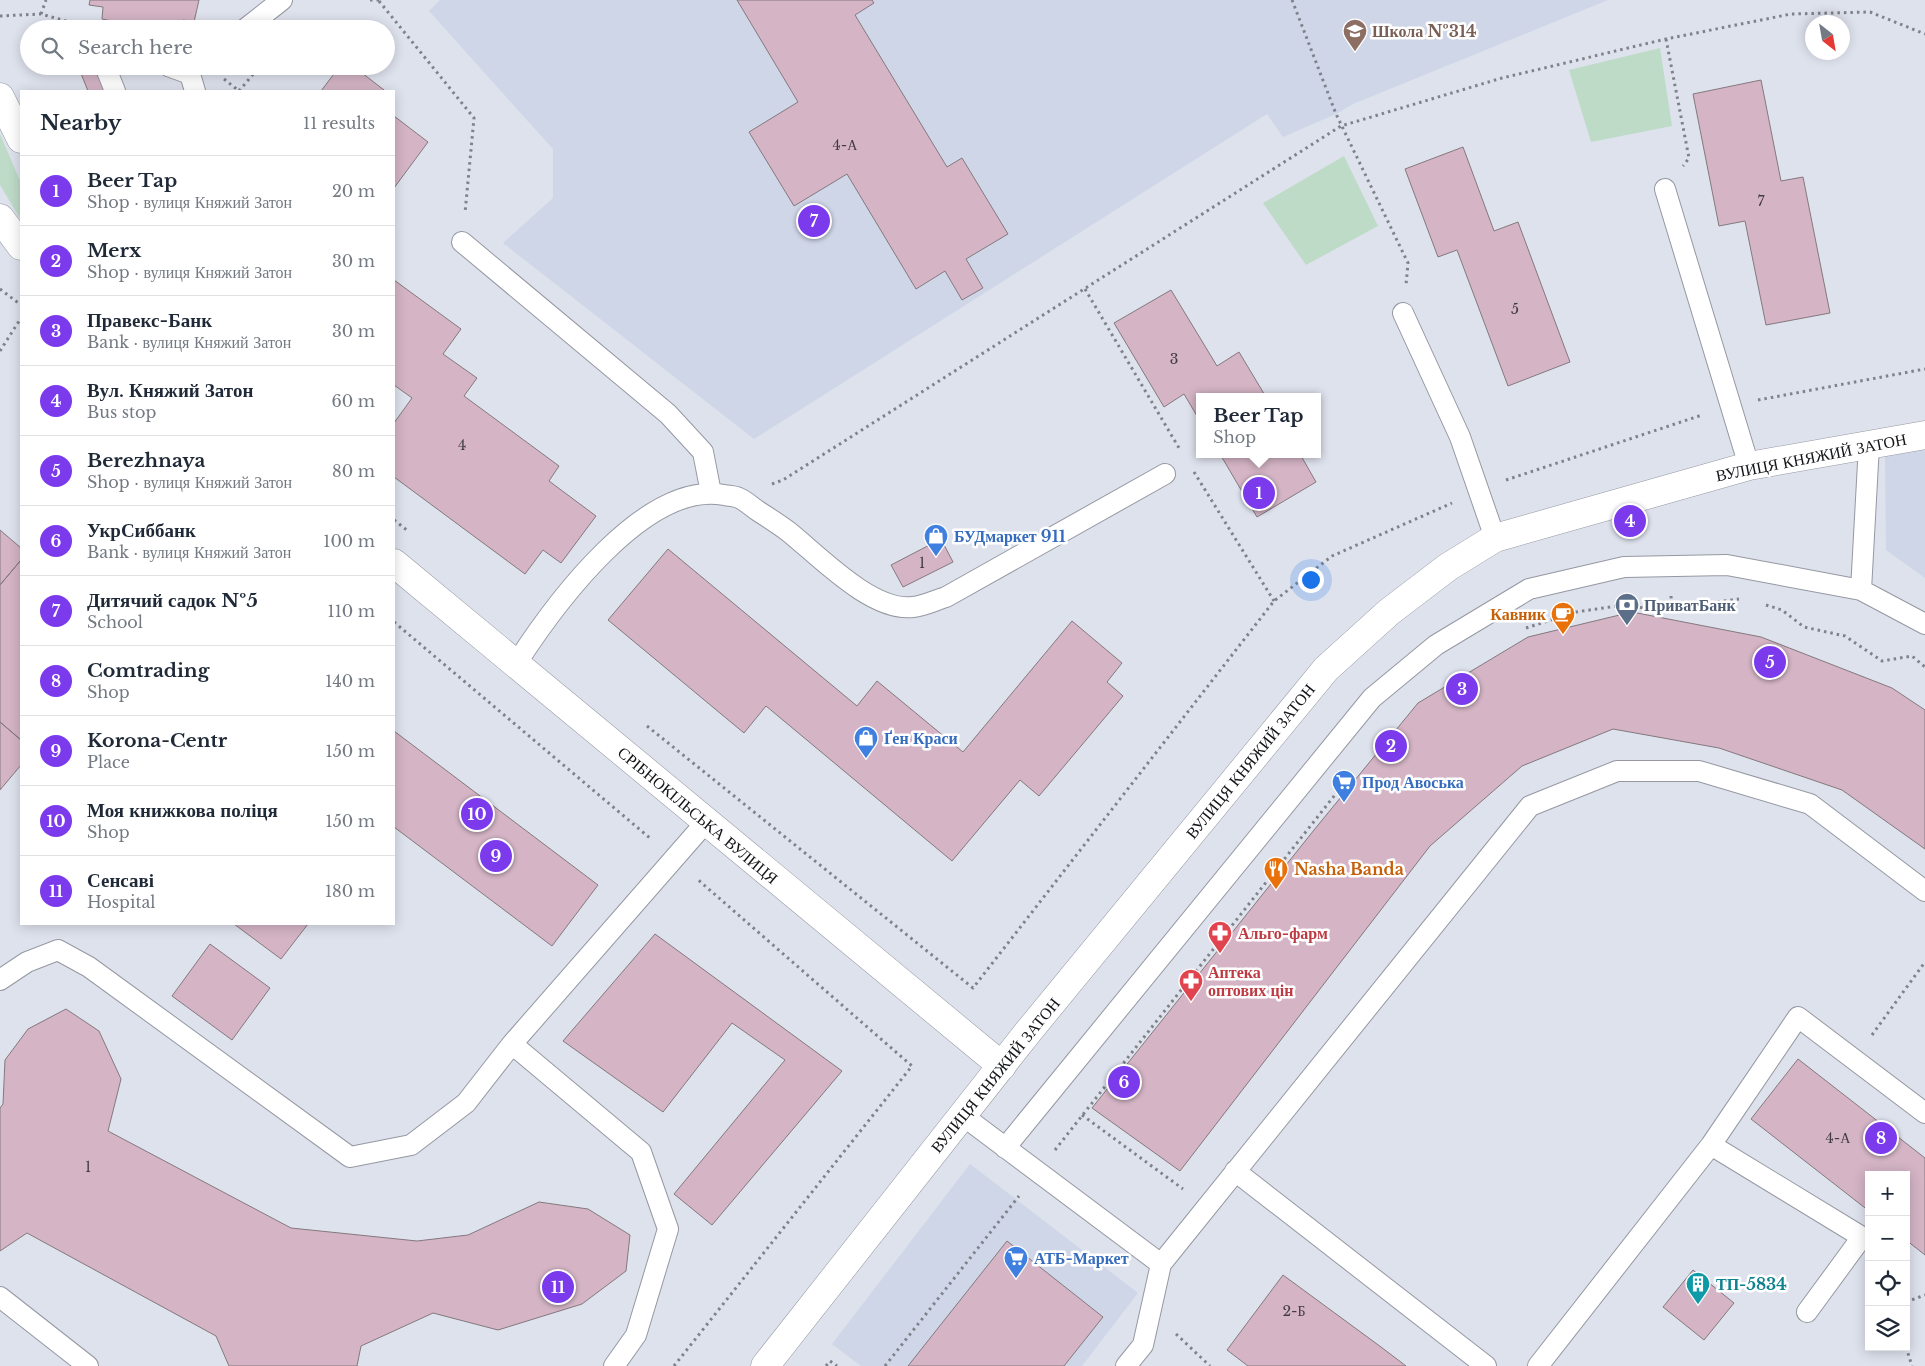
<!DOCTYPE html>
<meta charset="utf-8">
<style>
:root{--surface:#fff;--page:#f2f2f3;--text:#1f2937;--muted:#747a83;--line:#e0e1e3;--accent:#7c3aed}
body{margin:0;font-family:"Libre Baskerville",serif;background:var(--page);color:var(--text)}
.controls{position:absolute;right:15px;bottom:15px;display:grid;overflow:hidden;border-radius:0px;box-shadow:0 2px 12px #0003}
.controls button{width:45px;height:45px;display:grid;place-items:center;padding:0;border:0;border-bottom:1px solid var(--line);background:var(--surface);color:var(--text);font:25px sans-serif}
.compass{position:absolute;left:1805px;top:15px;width:45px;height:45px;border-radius:50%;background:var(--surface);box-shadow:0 2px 12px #0003;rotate:149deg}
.you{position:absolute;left:1310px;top:579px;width:18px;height:18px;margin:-12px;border:4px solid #fff;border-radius:50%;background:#1a73e8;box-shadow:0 0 0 8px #1a73e833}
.badge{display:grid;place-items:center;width:32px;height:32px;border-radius:50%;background:var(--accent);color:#fff;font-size:16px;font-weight:700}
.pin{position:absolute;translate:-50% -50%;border:2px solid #fff;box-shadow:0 1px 5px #0006}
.popup{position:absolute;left:1196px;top:393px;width:125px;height:65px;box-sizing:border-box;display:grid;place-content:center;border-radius:0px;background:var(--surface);filter:drop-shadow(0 1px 4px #0005);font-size:16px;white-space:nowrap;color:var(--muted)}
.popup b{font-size:19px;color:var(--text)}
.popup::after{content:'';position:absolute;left:50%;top:100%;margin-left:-10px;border:10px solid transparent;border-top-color:var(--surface)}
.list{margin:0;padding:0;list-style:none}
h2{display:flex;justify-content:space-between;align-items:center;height:65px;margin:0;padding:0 20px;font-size:21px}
h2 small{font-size:16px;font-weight:400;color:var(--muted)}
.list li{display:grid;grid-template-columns:32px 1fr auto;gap:15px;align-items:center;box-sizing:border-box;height:70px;padding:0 20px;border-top:1px solid var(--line)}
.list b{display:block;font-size:19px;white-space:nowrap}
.list p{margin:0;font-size:16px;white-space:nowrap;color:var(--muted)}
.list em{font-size:16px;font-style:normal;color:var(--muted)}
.icon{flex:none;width:28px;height:28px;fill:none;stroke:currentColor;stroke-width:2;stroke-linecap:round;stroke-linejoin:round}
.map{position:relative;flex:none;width:1925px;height:1366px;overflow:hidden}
.search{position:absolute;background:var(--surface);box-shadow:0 2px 12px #0003;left:20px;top:20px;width:375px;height:55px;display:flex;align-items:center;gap:12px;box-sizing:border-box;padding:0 18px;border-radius:28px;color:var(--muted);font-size:19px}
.panel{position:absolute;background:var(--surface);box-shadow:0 2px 12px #0003;left:20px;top:90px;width:375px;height:835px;border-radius:0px}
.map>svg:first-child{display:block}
.built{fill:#cfd6e7}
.green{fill:#bedbc8}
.building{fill:#d4b4c5;stroke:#83797e}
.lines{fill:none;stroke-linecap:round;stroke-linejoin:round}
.service-casing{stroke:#9598a2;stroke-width:22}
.minor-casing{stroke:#9598a2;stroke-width:29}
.path{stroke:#7f828a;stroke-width:3;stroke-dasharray:2.5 4;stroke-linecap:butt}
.service{stroke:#fff;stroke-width:20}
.minor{stroke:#fff;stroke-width:28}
.labels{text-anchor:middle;stroke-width:5;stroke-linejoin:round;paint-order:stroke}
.number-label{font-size:14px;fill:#423c42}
.education-label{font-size:16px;font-weight:bold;fill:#785e54;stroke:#fff;text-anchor:start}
.street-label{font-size:16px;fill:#121417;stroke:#fff}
.shop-label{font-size:16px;font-weight:bold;fill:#366cbe;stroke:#fff;text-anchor:start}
.service-label{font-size:16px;font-weight:bold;fill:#4e5e75;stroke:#fff;text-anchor:start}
.food-label{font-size:16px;font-weight:bold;fill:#c56008;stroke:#fff;text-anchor:end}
.health-label{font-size:16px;font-weight:bold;fill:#be3a42;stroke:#fff;text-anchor:start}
.culture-label{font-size:16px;font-weight:bold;fill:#0d838f;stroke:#fff;text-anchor:start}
</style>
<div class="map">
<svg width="1925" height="1366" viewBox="0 0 1925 1366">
<rect width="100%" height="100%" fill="#dee2ed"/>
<!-- built -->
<path class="built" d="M 440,0 L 1608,0 L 1353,104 L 1336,114 L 1283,137 L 1267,114 L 754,439 L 503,243 L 553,198 L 553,149 L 429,11 Z
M 1925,446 L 1925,578 L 1886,550 L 1885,454 Z
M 970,1164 L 1138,1293 L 1082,1366 L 861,1366 L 832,1344 Z"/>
<!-- green -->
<path class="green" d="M 1660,48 L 1672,126 L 1591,142 L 1569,70 Z
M 0,134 L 21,183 L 21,220 L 0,185 Z
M 1344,156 L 1378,226 L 1306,265 L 1263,203 Z"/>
<!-- building -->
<path class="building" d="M 90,0 L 199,0 L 194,22 L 183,20 L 181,29 L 125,29 L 126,24 L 102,19 L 103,7 L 89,5 Z
M 737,0 L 872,0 L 874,3 L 855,15 L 947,167 L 962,158 L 1008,234 L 966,259 L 983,288 L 962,300 L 945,271 L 916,289 L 847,174 L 794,206 L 749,132 L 798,102 Z
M 78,66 L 103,66 L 112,91 L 88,91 Z
M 340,66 L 353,66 L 384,90 L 383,91 L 321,91 Z
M 1761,80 L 1781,181 L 1803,177 L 1830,313 L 1766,325 L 1745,221 L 1719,226 L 1693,94 Z
M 394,116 L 428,142 L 394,188 Z
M 1463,147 L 1494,231 L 1518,222 L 1570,362 L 1508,386 L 1457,250 L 1438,257 L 1405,169 Z
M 394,280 L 461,329 L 443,354 L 477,378 L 464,396 L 559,466 L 549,481 L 596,516 L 561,563 L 543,550 L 525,574 L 394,477 L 394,423 L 412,398 L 394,385 Z
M 1171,290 L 1217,366 L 1239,352 L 1266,397 L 1200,397 L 1200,421 L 1184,394 L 1164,407 L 1114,323 Z
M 1220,454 L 1300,454 L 1316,482 L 1257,517 Z
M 0,530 L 21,548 L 21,560 L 0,585 Z
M 941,539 L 953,562 L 903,587 L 891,565 Z
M 668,549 L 857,706 L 877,681 L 963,752 L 1072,621 L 1122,663 L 1107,682 L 1123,696 L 1039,796 L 1020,780 L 952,861 L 766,706 L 744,733 L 608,620 Z
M 21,560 L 21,740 L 0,722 L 0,585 Z
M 1632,612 L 1761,637 L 1892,688 L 1925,710 L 1925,849 L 1842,790 L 1719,748 L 1613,729 L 1522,766 L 1430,846 L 1180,1171 L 1092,1108 L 1314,830 L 1418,703 L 1528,637 Z
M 0,722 L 21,740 L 21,765 L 0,790 Z
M 394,731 L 598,885 L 552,946 L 394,827 Z
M 234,924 L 308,924 L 281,959 Z
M 655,934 L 842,1071 L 712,1225 L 674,1194 L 785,1060 L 732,1023 L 663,1112 L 563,1041 Z
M 210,944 L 270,988 L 232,1040 L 172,996 Z
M 66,1009 L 99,1031 L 121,1079 L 108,1131 L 291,1228 L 417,1241 L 468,1235 L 539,1202 L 588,1209 L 630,1235 L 626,1271 L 582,1304 L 498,1330 L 433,1313 L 361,1346 L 357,1366 L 229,1366 L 216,1336 L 27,1233 L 0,1251 L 0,1108 L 3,1104 L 5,1060 L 28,1029 Z
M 1798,1059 L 1925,1158 L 1925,1255 L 1906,1240 L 1906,1175 L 1869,1175 L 1869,1211 L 1751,1119 Z
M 1007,1241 L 1103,1317 L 1064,1366 L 908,1366 Z
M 1693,1270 L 1734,1303 L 1704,1340 L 1663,1307 Z
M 1283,1275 L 1381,1347 L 1406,1366 L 1248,1366 L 1227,1350 Z"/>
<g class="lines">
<defs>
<path id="service" d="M 245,29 L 282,0
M 105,66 L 115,91
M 168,66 L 190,74
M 190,74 L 195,91
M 1665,189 L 1749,466
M 462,242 L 668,414 L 703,452 L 711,493
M 1403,313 L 1460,437 L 1495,538
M 1861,590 L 1869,445
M 516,664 C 554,605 645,480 724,495 C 729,496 735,496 739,498 C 746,501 752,507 758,511 C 769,518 780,525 789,532 C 820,557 872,612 913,607 C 924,606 936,600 946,597 L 1165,474
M 0,980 L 27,962 L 58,950 L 89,967 L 350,1157 L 411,1145 L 466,1103 L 512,1044 L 706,822
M 512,1044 L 641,1152 L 668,1229 L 636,1335 L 614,1366
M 962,1115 L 1161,1264
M 1711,1145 L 1862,1237 L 1807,1312
M 1005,1148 L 1372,698 L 1436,645 L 1529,589 L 1624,567 L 1727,565 L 1861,590 L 1925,624
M 1235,1171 L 1486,1366
M 0,1297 L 88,1366
M 1126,1366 L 1143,1345 L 1161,1264 L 1530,806 L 1617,771 L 1699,771 L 1810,804 L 1925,891
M 1538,1366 L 1711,1145 L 1798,1017 L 1925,1113"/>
<path id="minor" d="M 0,97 L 21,139
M 0,218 L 21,246
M 394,563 L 1002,1066
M 765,1366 L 1028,1032 L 1326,669 L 1389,612 L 1448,567 L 1495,538 L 1749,466 L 1925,435"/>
</defs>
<!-- service casing -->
<use href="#service" class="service-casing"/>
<!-- minor casing -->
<use href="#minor" class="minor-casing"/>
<!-- path -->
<path class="path" d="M 370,0 L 379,0
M 1292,0 L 1336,114 L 1408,263 L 1406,285
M 379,1 L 474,118 L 465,213
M 41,14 L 46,0
M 0,16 L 41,14 L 95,29
M 1666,39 L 1689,158 L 1683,166
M 224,79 L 239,91
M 239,91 L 260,66
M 0,289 L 21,305
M 1085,289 L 1179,448
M 0,351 L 21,318
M 1758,400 L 1925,369
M 1194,472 L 1274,601
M 1506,480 L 1702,415
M 772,484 L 783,480 L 1341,126 L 1502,78 L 1666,39 L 1791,14 L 1870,12 L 1925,34
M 394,520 L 408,531
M 1671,596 L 1672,608
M 1766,605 L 1782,610 L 1804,627 L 1845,636 L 1882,661 L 1912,656 L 1925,667
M 394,622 L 651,839
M 1526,628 L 1576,612 L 1617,606 L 1664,609 L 1739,599
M 647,726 L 973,988 L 1274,601 L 1332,556 L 1452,503
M 1872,1035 L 1925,962
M 1082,1115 L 1183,1189
M 1055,1150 L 1338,791
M 1906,1302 L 1925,1295
M 1176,1334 L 1210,1366
M 1906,1347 L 1912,1366
M 674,1366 L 912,1066 L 696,878
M 826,1366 L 830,1361 L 837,1366
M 885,1366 L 1019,1196"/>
<!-- service -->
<use href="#service" class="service"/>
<!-- minor -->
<use href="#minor" class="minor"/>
</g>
<!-- icons -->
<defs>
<symbol id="school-pin" viewBox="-11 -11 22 30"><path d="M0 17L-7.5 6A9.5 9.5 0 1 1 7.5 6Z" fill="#8d6e63" stroke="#fff"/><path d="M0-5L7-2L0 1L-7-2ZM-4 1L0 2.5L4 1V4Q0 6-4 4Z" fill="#fff"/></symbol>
<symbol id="shop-pin" viewBox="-11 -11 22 30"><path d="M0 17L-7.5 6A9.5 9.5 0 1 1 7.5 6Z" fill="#3f7fe0" stroke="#fff"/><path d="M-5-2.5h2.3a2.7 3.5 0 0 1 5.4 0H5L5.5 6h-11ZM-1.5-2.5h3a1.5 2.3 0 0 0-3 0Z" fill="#fff"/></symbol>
<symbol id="bank-pin" viewBox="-11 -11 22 30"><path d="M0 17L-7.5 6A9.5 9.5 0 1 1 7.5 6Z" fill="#5c6f8a" stroke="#fff"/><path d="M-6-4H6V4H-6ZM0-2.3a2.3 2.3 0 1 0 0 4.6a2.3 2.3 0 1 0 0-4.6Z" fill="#fff"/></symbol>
<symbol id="cafe-pin" viewBox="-11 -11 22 30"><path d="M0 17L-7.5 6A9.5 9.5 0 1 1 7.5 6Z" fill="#e8710a" stroke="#fff"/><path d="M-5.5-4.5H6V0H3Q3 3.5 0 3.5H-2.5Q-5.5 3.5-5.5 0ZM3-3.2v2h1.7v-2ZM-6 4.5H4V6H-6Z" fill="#fff"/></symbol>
<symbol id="supermarket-pin" viewBox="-11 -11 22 30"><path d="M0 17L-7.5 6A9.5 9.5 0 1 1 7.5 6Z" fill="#3f7fe0" stroke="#fff"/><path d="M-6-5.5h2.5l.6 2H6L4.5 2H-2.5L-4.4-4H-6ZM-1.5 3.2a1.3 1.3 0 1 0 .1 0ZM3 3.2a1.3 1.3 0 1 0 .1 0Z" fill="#fff"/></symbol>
<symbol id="restaurant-pin" viewBox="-11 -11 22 30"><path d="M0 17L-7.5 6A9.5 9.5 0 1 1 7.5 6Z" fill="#e8710a" stroke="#fff"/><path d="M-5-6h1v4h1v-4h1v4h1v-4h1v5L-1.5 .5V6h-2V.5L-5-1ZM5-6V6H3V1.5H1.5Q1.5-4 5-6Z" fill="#fff"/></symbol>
<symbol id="pharmacy-pin" viewBox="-11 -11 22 30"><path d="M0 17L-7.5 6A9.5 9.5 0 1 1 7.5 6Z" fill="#e0444e" stroke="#fff"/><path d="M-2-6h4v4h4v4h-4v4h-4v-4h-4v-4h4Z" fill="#fff"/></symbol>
<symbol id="building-pin" viewBox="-11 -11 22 30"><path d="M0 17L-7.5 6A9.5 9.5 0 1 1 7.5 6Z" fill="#0f9aa8" stroke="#fff"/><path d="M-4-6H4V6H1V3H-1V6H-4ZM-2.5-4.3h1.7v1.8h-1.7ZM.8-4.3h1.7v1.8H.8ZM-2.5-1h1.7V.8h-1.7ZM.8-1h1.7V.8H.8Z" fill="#fff"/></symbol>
</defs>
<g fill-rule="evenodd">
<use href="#school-pin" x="1341" y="17" width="28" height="38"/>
<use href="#shop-pin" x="922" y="522" width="28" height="38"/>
<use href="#bank-pin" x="1613" y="591" width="28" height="38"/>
<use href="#cafe-pin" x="1549" y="600" width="28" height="38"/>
<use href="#shop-pin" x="852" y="724" width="28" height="38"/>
<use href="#supermarket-pin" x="1330" y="768" width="28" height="38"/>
<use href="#restaurant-pin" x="1262" y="855" width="28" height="38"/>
<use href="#pharmacy-pin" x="1206" y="919" width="28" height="38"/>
<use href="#pharmacy-pin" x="1177" y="967" width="28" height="38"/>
<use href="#supermarket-pin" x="1002" y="1244" width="28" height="38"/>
<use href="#building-pin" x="1684" y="1270" width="28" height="38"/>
</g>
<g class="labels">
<!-- number labels -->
<g class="number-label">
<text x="845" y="150">4-А</text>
<text x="1761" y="206">7</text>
<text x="1515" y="314">5</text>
<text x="1174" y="364">3</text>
<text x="462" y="450">4</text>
<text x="922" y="568">1</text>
<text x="1838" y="1143">4-А</text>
<text x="88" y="1172">1</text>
<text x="1294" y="1316">2-Б</text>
</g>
<!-- education labels -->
<g class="education-label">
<text x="1372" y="37">Школа №314</text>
</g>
<!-- street labels -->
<g class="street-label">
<text transform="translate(1811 457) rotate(-11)" y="6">ВУЛИЦЯ КНЯЖИЙ ЗАТОН</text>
<text transform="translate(1250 761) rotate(-51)" y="6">ВУЛИЦЯ КНЯЖИЙ ЗАТОН</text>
<text transform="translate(698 815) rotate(40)" y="6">СРІБНОКІЛЬСЬКА ВУЛИЦЯ</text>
<text transform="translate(995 1075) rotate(-51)" y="6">ВУЛИЦЯ КНЯЖИЙ ЗАТОН</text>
</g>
<!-- shop labels -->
<g class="shop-label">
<text x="954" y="542">БУДмаркет 911</text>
<text x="884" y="744">Ґен Краси</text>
<text x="1362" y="788">Прод Авоська</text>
<text x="1034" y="1264">АТБ-Маркет</text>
</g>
<!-- service labels -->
<g class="service-label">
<text x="1644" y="611">ПриватБанк</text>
</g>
<!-- food labels -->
<g class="food-label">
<text x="1546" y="620">Кавник</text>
<text x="1294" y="875" text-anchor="start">Nasha Banda</text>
</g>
<!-- health labels -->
<g class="health-label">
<text x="1238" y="939">Альго-фарм</text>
<text x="1208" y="978">Аптека<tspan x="1208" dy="18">оптових цін</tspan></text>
</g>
<!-- culture labels -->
<g class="culture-label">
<text x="1716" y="1290">ТП-5834</text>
</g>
</g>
</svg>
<div class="controls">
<button>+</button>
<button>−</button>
<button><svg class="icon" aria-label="locate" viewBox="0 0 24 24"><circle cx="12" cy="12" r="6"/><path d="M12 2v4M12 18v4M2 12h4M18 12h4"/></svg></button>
<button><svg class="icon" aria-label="layers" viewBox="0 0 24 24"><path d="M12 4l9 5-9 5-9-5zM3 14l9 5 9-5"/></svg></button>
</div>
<svg class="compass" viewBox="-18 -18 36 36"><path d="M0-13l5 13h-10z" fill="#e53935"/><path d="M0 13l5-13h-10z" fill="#747a83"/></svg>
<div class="you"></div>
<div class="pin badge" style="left:1259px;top:493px">1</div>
<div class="popup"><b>Beer Tap</b>Shop</div>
<div class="pin badge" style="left:1391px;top:746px">2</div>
<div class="pin badge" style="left:1462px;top:689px">3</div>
<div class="pin badge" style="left:1630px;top:521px">4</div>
<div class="pin badge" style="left:1770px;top:662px">5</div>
<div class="pin badge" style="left:1124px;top:1082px">6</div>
<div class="pin badge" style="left:814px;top:221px">7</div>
<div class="pin badge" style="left:1881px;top:1138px">8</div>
<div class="pin badge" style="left:496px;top:856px">9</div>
<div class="pin badge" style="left:477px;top:814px">10</div>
<div class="pin badge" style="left:558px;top:1287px">11</div>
<div class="search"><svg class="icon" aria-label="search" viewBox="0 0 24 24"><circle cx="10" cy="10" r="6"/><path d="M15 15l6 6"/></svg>Search here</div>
<section class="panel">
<h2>Nearby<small>11 results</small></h2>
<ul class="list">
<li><span class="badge">1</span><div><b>Beer Tap</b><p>Shop · вулиця Княжий Затон</p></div><em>20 m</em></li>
<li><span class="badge">2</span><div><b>Merx</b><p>Shop · вулиця Княжий Затон</p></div><em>30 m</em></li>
<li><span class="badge">3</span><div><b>Правекс-Банк</b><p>Bank · вулиця Княжий Затон</p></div><em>30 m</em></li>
<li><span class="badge">4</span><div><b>Вул. Княжий Затон</b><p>Bus stop</p></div><em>60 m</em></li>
<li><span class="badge">5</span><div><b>Berezhnaya</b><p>Shop · вулиця Княжий Затон</p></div><em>80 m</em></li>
<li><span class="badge">6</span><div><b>УкрСиббанк</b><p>Bank · вулиця Княжий Затон</p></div><em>100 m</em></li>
<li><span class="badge">7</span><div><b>Дитячий садок №5</b><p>School</p></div><em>110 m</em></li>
<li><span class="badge">8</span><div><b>Comtrading</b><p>Shop</p></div><em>140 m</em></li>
<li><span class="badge">9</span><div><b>Korona-Centr</b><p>Place</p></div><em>150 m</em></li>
<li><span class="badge">10</span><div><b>Моя книжкова поліця</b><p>Shop</p></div><em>150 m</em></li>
<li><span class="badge">11</span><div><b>Сенсаві</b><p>Hospital</p></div><em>180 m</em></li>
</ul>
</section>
</div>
